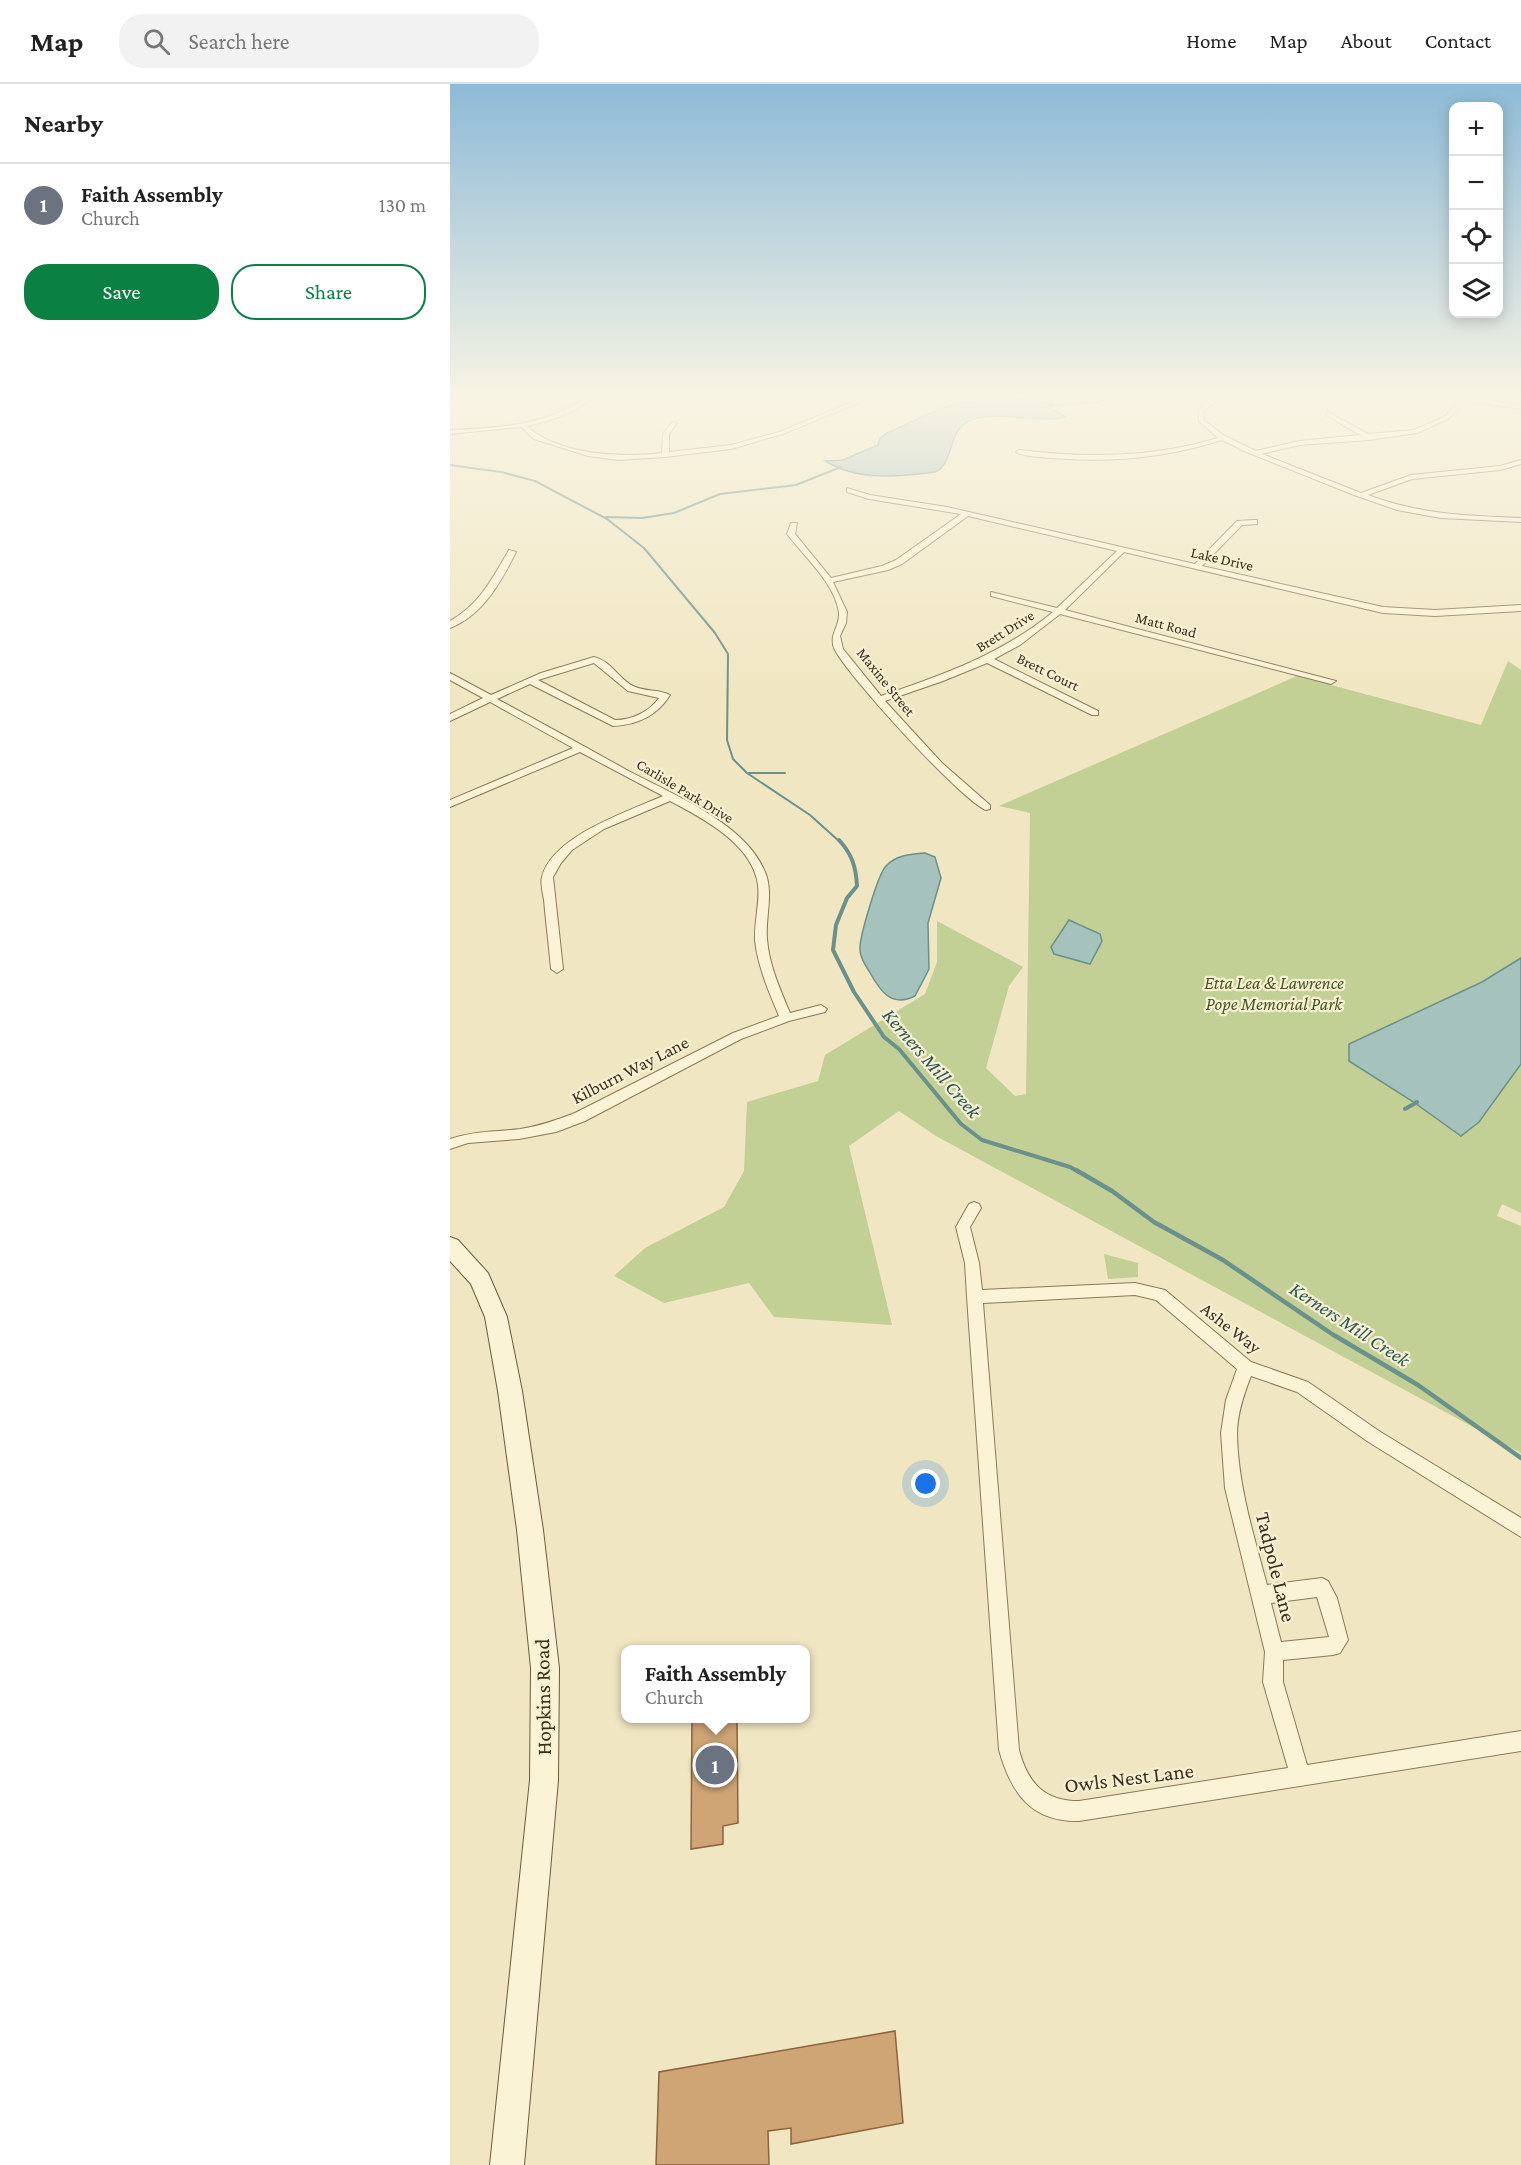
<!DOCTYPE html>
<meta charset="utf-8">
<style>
:root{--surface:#fff;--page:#f2f2f2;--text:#222;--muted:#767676;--line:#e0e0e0;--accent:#0b8043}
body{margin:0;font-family:"Crimson Pro",serif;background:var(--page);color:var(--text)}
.controls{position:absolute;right:18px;top:18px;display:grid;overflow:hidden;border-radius:12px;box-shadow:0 3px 15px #0003}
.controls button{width:54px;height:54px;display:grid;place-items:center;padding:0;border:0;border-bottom:2px solid var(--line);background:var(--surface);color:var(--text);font:30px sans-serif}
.you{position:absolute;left:476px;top:1400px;width:21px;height:21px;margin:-15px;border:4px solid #fff;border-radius:50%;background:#1a73e8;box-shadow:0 0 0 9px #1a73e833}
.badge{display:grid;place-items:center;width:39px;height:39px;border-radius:50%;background:var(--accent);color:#fff;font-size:20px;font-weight:700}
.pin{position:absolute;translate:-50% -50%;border:3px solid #fff;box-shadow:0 2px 6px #0006}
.popup{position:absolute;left:171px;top:1561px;width:189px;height:78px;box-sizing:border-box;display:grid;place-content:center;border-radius:12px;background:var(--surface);filter:drop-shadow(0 2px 4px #0005);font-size:20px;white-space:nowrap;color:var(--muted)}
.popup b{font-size:22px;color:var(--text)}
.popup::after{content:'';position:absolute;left:50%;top:100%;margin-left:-12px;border:12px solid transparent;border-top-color:var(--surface)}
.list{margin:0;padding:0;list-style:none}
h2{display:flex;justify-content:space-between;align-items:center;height:78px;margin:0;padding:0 24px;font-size:26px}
h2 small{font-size:20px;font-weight:400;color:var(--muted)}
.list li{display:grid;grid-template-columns:39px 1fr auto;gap:18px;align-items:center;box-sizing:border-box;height:84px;padding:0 24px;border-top:2px solid var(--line)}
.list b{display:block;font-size:22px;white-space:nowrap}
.list p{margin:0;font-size:20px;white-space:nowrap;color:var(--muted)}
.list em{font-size:20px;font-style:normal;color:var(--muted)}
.actions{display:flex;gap:12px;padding:18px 24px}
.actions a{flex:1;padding:14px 0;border:2px solid var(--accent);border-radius:24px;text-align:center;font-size:21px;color:var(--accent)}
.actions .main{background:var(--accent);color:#fff}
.icon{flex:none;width:33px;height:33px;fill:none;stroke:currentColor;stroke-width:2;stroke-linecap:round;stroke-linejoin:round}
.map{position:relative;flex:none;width:1071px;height:2081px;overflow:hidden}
header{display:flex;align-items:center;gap:36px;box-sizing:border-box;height:84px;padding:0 30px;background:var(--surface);border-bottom:2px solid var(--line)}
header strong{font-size:28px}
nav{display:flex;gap:33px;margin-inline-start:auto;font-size:21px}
.search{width:420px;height:54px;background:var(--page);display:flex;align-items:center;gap:15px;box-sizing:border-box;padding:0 21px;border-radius:24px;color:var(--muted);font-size:22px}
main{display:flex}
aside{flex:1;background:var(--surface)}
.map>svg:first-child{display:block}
.green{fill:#c2cf95}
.water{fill:#a5c2bd;stroke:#6b918c;stroke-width:1.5}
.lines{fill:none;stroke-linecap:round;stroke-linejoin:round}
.stream-far2{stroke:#6b918c;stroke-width:2}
.stream-far1{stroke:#6b918c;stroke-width:4}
.stream{stroke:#6b918c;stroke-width:4.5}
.building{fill:#d0a576;stroke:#8b643d;stroke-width:1.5}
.minor-casing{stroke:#8b7958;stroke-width:2}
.secondary-casing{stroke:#6d593b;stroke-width:2}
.minor{fill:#faf3d6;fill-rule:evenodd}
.secondary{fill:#faf3d6;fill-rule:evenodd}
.labels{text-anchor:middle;stroke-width:4.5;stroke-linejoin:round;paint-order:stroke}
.far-street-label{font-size:15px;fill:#3a2e1d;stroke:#f7f0d2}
.park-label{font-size:18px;font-style:italic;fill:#445723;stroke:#f7f0d2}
.street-label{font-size:18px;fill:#3a2e1d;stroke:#f7f0d2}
.water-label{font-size:20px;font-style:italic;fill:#2c585a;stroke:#f7f0d2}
.near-street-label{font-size:21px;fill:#3a2e1d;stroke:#f7f0d2}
</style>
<header>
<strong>Map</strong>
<div class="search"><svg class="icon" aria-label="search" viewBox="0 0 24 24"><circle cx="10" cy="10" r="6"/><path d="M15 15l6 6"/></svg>Search here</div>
<nav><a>Home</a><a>Map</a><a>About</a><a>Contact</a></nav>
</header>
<main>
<aside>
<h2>Nearby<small></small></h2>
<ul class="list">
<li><span class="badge" style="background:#6b7280">1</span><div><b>Faith Assembly</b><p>Church</p></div><em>130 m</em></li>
</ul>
<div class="actions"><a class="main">Save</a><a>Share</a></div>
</aside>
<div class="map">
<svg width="1071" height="2081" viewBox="0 0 1071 2081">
<rect width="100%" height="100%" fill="#f0e7c2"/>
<!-- green -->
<path class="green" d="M 1058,577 L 1071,586 L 1071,1129 L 1052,1120 L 1047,1132 L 1071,1142 L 1071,1369 L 486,1052 L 449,1027 L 399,1062 L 442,1241 L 324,1233 L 299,1199 L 214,1219 L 164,1192 L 195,1164 L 274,1123 L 294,1087 L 297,1018 L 368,997 L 375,971 L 475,910 L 487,878 L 487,837 L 573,883 L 559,902 L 536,984 L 565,1012 L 576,1010 L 580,729 L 549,722 L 847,592 L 1031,641 Z
M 654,1170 L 688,1179 L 688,1193 L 658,1195 Z"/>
<!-- water -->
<path class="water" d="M 572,315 L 602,320 L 602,325 L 616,333 C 587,340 543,325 519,337 C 497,348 504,380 485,388 C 449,393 407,397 375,377 L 393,376 L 428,361 L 430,354 L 437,349 C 461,339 486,324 511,319 C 531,316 551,319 572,315 Z
M 475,769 L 485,773 L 491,794 L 478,839 L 479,885 L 465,912 C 441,924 430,907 419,887 C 415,881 410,873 410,866 C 409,854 428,790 436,782 C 446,771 461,770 475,769 Z
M 619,836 L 650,850 L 652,857 L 640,880 L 604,870 L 601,863 Z
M 1071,874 L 1071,980 L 1029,1038 L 1011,1052 L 962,1017 L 899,977 L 899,960 L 1032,898 Z"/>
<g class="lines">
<!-- stream-far2 -->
<path class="stream-far2" d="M 598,321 L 647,318 L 676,310
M 0,381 L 51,388 L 85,397 L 157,435 L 194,464 L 265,549 L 278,570 L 277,656 L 283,675 L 297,689 L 360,731 L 390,758
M 156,433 L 192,434 L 224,429 L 270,410 L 346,401 L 391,383
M 299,689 L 335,689"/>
<!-- stream-far1 -->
<path class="stream-far1" d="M 389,756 C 402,770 406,783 407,802 L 397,814 L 386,841 L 383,866 L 404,908 L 434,953 L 449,965 L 511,1040 L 532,1056 L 620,1083 L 629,1088
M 955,1025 L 967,1018"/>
<!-- stream -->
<path class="stream" d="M 626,1086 L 662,1107 L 704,1138 L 773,1176 L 882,1250 L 968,1301 L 1071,1374"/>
</g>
<!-- building -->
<path class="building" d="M 242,1635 L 287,1635 L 288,1739 L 273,1742 L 273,1760 L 241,1765 Z
M 445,1947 L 453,2039 L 341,2060 L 341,2044 L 318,2047 L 319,2081 L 206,2081 L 209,1988 Z"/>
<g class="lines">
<defs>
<path id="minor" d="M 139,310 L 146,310 C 127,329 103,336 77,342 C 108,371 171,374 212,369 L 213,350 L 222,338 L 227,339 L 219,350 L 219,368 L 281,361 L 329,348 L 421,310 L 430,310 L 333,350 L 281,365 L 215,373 L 168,376 L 138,372 L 84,355 L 71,343 L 0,350 L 0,346 C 48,344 100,342 139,310 Z
M 768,310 L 775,310 L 754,327 L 754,336 L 773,351 L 806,367 L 849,357 L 910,351 L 876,331 L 878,328 L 918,350 L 964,346 L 994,333 L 1011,316 L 982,310 L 998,310 L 1071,321 L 1071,325 L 1017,317 L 998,335 L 967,349 L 919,356 L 849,361 L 812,370 L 911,409 L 961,391 L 1050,382 L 1071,376 L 1071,380 L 1050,386 L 962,395 L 918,411 C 967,430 1018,432 1071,434 L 1071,438 L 991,434 L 947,426 L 904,411 L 794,367 L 772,356 C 716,374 660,379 602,374 C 591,373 575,373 566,368 L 569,366 C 637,374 702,374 768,354 L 749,337 L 748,326 Z
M 397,404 L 420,411 L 497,423 L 745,480 L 787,437 L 804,436 L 807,436 L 807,440 L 792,441 L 752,482 L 933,523 L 985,526 L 1071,521 L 1071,527 L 985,532 L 933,529 L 674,468 L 615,526 L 886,597 L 881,600 L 610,530 L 570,561 L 544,575 L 648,627 L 648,631 L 642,631 L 537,579 L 493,597 L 435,617 L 492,679 L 540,721 L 540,725 L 536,726 C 513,718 394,588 384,564 C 379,550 390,542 389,529 C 386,501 354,472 337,450 L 341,439 L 347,439 L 345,450 L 381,494 L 432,482 L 446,476 L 511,430 L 419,415 L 397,408 ZM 518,432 L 667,467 L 607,524 L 541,508 L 541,512 L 603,528 C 552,570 493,591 431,612 L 393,565 L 390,552 L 396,539 L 397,528 L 383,498 L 438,486 L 452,480 Z
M 59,466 L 66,468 C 51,498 33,531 0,544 L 0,537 C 30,520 42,495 59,466 Z
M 144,573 C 161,577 168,594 183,602 C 194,608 210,605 220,611 C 207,632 187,641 163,642 L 80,600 L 47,615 C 90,638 132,661 175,685 C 219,709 295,738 315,788 C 324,809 315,833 317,855 C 319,881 330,905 340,929 L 371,921 L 377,925 L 375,928 L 339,937 L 291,955 L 135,1037 L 106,1048 L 69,1055 L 18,1059 L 0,1065 L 0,1055 C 23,1047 46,1048 70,1045 C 90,1042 107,1036 125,1029 L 283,949 L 329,932 C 319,908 308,883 305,857 C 304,838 310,820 308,801 C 303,760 252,734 220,717 L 154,745 L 122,766 L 111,779 L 103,793 L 113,885 L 107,889 L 101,885 C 99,862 96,839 94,816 C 93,809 90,799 92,793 C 102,752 179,727 213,712 L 130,668 L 0,723 L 0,716 L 123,664 L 40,618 L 0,637 L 0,630 L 33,614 L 0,596 L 0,589 L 41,611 L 91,589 ZM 144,579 L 178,607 L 209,614 C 199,628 182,636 165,636 L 88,596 Z
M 524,1118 L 529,1120 L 531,1124 L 520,1143 L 529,1179 L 532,1206 L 685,1199 L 715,1206 L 801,1278 L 858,1298 L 929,1347 L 1071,1434 L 1071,1453 L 917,1357 L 847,1308 L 801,1292 C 794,1310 787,1330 787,1350 C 788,1402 804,1452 817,1501 L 872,1494 L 878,1497 L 887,1514 L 898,1556 L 890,1569 L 883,1571 L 833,1576 L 833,1598 L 857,1681 L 1071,1647 L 1071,1667 L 629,1737 C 581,1738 561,1709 549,1666 L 517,1213 L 515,1179 L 506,1143 L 519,1120 ZM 685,1211 L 706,1216 L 787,1285 L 776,1316 L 771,1349 L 775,1404 L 815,1568 L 813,1598 L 838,1684 L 629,1717 C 594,1717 578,1699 569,1666 L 533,1219 ZM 867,1513 L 879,1553 L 831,1558 L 821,1519 Z"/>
<path id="secondary" d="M 0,1153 L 8,1156 L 38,1189 L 57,1233 L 72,1307 L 93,1446 L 109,1584 L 108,1696 L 74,2081 L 40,2081 L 80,1696 L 81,1584 L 67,1446 L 48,1307 L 35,1233 L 21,1200 L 0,1177 Z"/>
</defs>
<!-- minor casing -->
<use href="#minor" class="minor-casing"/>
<!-- secondary casing -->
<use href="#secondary" class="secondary-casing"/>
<!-- minor -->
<use href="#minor" class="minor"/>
<!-- secondary -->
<use href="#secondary" class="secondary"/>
</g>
<!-- sky -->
<linearGradient id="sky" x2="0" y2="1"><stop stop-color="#8dbad7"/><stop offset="0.52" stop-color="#f8f4e4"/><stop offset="1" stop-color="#f8f4e4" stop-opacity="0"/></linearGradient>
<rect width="1071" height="601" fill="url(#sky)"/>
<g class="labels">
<!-- far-street labels -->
<g class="far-street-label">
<text transform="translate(772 475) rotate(13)" y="5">Lake Drive</text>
<text transform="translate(716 541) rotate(15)" y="5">Matt Road</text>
<text transform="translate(555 547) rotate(-32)" y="5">Brett Drive</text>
<text transform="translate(598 588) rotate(26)" y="5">Brett Court</text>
<text transform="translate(436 598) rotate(51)" y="5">Maxine Street</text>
<text transform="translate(235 707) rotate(31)" y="5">Carlisle Park Drive</text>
</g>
<!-- park labels -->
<g class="park-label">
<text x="824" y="905">Etta Lea &amp; Lawrence<tspan x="824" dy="21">Pope Memorial Park</tspan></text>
</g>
<!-- street labels -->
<g class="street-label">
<text transform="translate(180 986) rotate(-27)" y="6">Kilburn Way Lane</text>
<text transform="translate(781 1244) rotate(38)" y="6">Ashe Way</text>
</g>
<!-- water labels -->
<g class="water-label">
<text transform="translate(482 979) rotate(49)" y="7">Kerners Mill Creek</text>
<text transform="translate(900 1240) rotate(33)" y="7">Kerners Mill Creek</text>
</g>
<!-- near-street labels -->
<g class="near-street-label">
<text transform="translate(826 1483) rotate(76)" y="7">Tadpole Lane</text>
<text transform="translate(93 1613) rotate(-91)" y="7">Hopkins Road</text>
<text transform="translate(679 1694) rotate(-7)" y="7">Owls Nest Lane</text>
</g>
</g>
</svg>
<div class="controls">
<button>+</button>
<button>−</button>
<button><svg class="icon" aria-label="locate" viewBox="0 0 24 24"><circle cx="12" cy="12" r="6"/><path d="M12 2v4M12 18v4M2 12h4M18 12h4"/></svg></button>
<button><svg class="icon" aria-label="layers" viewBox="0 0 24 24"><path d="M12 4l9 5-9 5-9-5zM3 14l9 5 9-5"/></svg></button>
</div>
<div class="you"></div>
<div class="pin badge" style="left:265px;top:1681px;background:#6b7280">1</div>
<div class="popup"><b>Faith Assembly</b>Church</div>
</div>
</main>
